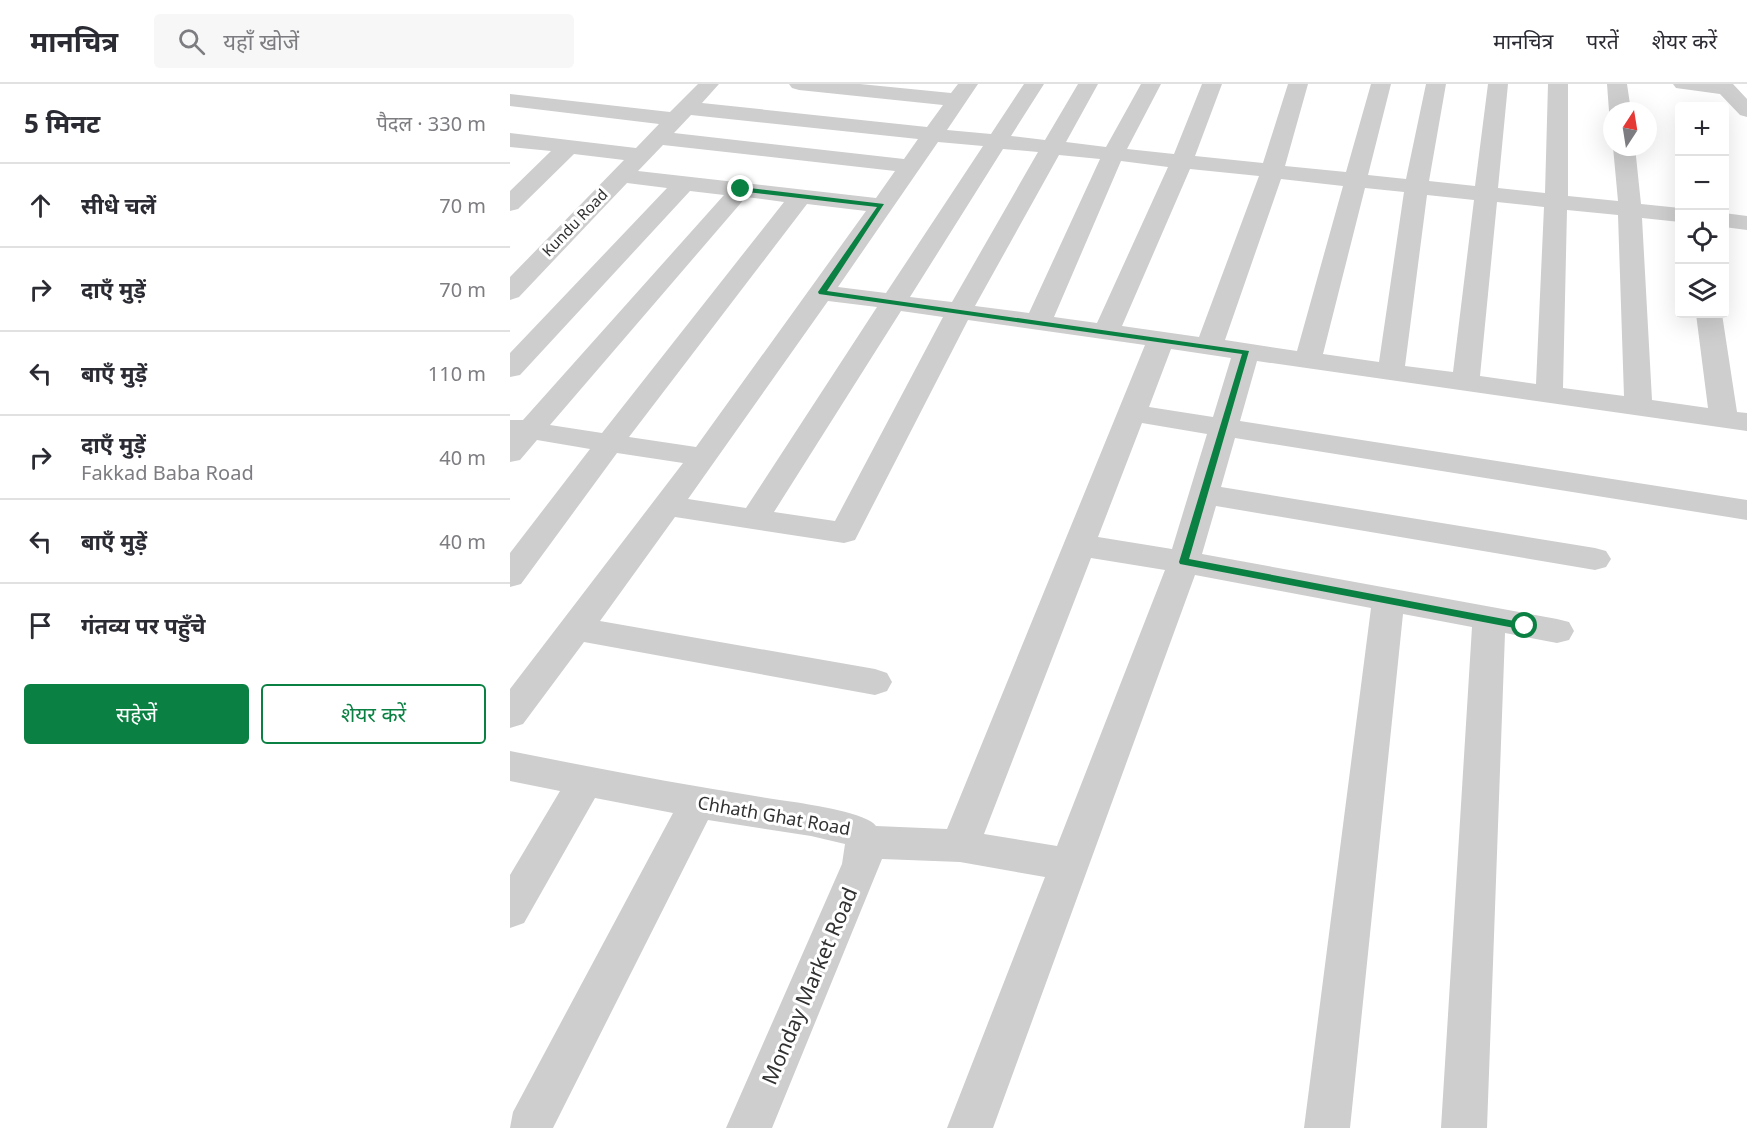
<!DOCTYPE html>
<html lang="hi">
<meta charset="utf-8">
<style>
:root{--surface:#fff;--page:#f7f7f7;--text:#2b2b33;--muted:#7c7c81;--line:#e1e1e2;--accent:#0b8043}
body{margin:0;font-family:"Noto Sans","Noto Sans Devanagari",sans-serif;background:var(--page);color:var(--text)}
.controls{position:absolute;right:18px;top:18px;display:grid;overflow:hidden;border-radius:6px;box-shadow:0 6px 24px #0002}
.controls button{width:54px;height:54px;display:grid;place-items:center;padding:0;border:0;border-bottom:2px solid var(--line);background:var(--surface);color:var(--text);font:30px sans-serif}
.compass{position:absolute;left:1093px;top:18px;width:54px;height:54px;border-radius:50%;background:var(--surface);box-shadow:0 6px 24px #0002;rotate:12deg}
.stop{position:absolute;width:18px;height:18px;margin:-14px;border:4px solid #0b8043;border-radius:50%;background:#fff}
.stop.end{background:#0b8043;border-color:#fff;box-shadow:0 2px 6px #0008}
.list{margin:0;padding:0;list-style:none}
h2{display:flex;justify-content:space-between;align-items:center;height:78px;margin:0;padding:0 24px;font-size:26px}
h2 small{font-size:20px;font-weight:400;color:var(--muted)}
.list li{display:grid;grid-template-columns:39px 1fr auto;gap:18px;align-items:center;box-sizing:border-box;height:84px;padding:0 24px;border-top:2px solid var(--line)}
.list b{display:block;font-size:22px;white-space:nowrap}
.list p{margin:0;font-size:20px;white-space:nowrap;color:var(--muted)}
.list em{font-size:20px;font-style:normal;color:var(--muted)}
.actions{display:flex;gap:12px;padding:18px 24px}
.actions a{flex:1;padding:14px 0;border:2px solid var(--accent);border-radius:6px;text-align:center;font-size:21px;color:var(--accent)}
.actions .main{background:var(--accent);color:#fff}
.icon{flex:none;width:33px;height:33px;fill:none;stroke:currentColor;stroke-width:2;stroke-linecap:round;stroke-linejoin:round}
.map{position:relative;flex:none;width:1237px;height:1044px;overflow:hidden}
header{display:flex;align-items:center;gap:36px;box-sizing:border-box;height:84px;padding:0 30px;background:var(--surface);border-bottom:2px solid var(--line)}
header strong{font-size:28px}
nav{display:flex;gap:33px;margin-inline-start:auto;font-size:21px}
.search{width:420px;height:54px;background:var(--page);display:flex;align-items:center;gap:15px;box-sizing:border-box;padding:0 21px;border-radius:6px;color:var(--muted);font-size:22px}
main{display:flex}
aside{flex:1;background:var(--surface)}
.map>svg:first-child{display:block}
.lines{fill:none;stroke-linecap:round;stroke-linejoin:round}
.minor{fill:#cecece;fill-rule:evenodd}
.route{fill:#0b8043}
.labels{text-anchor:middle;stroke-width:6;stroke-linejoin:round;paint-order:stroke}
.far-street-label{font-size:15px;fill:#313131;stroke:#fff}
.street-label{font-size:18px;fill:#313131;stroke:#fff}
.near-street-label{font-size:21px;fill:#313131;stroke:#fff}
</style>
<header>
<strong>मानचित्र</strong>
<div class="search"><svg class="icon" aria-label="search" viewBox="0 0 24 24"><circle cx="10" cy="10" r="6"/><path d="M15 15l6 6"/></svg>यहाँ खोजें</div>
<nav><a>मानचित्र</a><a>परतें</a><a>शेयर करें</a></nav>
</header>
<main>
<aside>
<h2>5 मिनट<small>पैदल · 330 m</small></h2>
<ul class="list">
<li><svg class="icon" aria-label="ahead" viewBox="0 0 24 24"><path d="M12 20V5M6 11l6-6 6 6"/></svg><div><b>सीधे चलें</b></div><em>70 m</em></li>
<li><svg class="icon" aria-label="right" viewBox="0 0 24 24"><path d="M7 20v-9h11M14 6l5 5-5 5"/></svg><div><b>दाएँ मुड़ें</b></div><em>70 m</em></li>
<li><svg class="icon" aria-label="left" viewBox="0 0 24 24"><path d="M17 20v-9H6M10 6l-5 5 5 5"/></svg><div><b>बाएँ मुड़ें</b></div><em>110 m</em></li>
<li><svg class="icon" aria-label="right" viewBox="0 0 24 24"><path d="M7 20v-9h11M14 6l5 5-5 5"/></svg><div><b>दाएँ मुड़ें</b><p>Fakkad Baba Road</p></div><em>40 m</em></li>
<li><svg class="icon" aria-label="left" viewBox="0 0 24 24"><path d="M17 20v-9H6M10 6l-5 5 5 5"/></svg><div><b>बाएँ मुड़ें</b></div><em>40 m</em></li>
<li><svg class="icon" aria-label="arrive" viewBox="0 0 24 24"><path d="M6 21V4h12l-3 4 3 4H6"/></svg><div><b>गंतव्य पर पहुँचे</b></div></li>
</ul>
<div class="actions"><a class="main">सहेजें</a><a>शेयर करें</a></div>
</aside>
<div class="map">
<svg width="1237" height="1044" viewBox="0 0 1237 1044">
<rect width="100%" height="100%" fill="#fff"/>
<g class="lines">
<!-- minor -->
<path class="minor" d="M 188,0 L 209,0 L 192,19 L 417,43 L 433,21 L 289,6 L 282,4 L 279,0 L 350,0 L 441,9 L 448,0 L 468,0 L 437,46 L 481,50 L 514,0 L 534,0 L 501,52 L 535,56 L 568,0 L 588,0 L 556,58 L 596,63 L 631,0 L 651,0 L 617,65 L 664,70 L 692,0 L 712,0 L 685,72 L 753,79 L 778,0 L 798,0 L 775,82 L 836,88 L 861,0 L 881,0 L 858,91 L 896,95 L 916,0 L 936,0 L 919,97 L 965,102 L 978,0 L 998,0 L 988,104 L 1035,109 L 1038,0 L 1058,0 L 1058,112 L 1108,117 L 1103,63 L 1125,63 L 1131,120 L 1170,124 L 1170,138 L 1132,134 L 1142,316 L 1198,324 L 1186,230 L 1212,230 L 1227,328 L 1237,329 L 1237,347 L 747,277 L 730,337 L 1237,416 L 1237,436 L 725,354 L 711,403 L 1085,464 L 1096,467 L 1101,475 L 1096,483 L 1085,486 L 706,422 L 692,470 L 1047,535 L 1059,538 L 1064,547 L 1059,556 L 1047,559 L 995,549 L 977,1044 L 931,1044 L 962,543 L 893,530 L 840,1044 L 794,1044 L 861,524 L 685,491 L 483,1044 L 437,1044 L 535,793 L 450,778 L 372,775 L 262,1044 L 216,1044 L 332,780 L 335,760 L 301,752 L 198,736 L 43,1044 L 0,1044 L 3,1028 L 163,729 L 85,714 L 14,839 L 0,844 L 0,791 L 50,707 L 0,697 L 0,667 C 95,686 189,704 284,718 C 302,721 357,729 366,742 L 437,745 L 635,261 L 458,236 L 345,456 L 334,459 L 165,433 L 90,537 L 365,585 L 377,589 L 382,598 L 377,607 L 365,611 L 74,558 L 13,640 L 0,644 L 0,605 L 173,379 L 107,369 L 11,500 L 0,503 L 0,469 L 80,365 L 27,356 L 10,376 L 0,378 L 0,336 L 13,336 L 214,111 L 180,107 L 10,291 L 0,293 L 0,269 L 157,104 L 117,99 L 9,213 L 0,216 L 0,193 L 114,76 L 64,70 L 8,125 L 0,127 L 0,107 L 41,67 L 0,63 L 0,49 L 126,64 L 149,40 L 0,22 L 0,10 L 160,28 ZM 181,31 L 408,55 L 394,75 L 164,49 ZM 428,58 L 473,62 L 376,209 L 328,203 ZM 153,61 L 385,87 L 366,114 L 128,87 ZM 493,65 L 528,68 L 442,218 L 400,213 ZM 549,71 L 590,75 L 519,229 L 465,222 ZM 611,77 L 658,83 L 587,239 L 544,233 ZM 680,85 L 749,92 L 689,253 L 612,242 ZM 771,95 L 833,102 L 787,267 L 715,256 ZM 855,104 L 894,108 L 869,278 L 813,270 ZM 917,111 L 964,116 L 943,288 L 895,282 ZM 236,113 L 274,118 L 92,349 L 40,341 ZM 987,118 L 1034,123 L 1026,300 L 970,292 ZM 297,120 L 356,127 L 186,363 L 119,353 ZM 1057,126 L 1108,131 L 1114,312 L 1053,304 ZM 318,217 L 367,223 L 236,424 L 178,415 ZM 391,227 L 433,233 L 325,437 L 264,428 ZM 661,265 L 721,274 L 703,333 L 639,323 ZM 632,339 L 697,350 L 662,465 L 588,453 ZM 581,474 L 655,486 L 547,762 L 474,750 Z
M 1097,0 L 1117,0 L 1121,27 L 1102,27 L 1102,31 L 1099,27 Z
M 1163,0 L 1223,0 L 1237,15 L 1237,33 L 1230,31 L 1210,10 L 1166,4 Z
M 1214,129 L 1237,132 L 1237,146 L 1214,143 Z"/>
</g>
<!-- route -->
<path class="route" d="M 231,103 L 374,120 L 317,207 L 739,267 L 679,475 L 1015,539 L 1020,542 L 1015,546 L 670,480 L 669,478 L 732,270 L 309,210 L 308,208 L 367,123 L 229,107 Z"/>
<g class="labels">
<!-- far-street labels -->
<g class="far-street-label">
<text transform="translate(65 139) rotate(-46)" y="5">Kundu Road</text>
</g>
<!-- street labels -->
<g class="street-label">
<text transform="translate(264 732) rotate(10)" y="6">Chhath Ghat Road</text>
</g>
<!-- near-street labels -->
<g class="near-street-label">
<text transform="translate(300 902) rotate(-67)" y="7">Monday Market Road</text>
</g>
</g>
</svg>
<div class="controls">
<button>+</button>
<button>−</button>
<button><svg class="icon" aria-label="locate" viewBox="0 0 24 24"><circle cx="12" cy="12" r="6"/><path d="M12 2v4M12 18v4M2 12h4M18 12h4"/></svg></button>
<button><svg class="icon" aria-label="layers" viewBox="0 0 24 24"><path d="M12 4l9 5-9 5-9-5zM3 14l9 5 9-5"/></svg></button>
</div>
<svg class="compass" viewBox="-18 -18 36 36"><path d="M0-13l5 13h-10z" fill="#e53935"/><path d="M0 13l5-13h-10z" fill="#7c7c81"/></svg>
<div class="stop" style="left:1015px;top:542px"></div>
<div class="stop end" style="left:231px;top:105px"></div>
</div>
</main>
